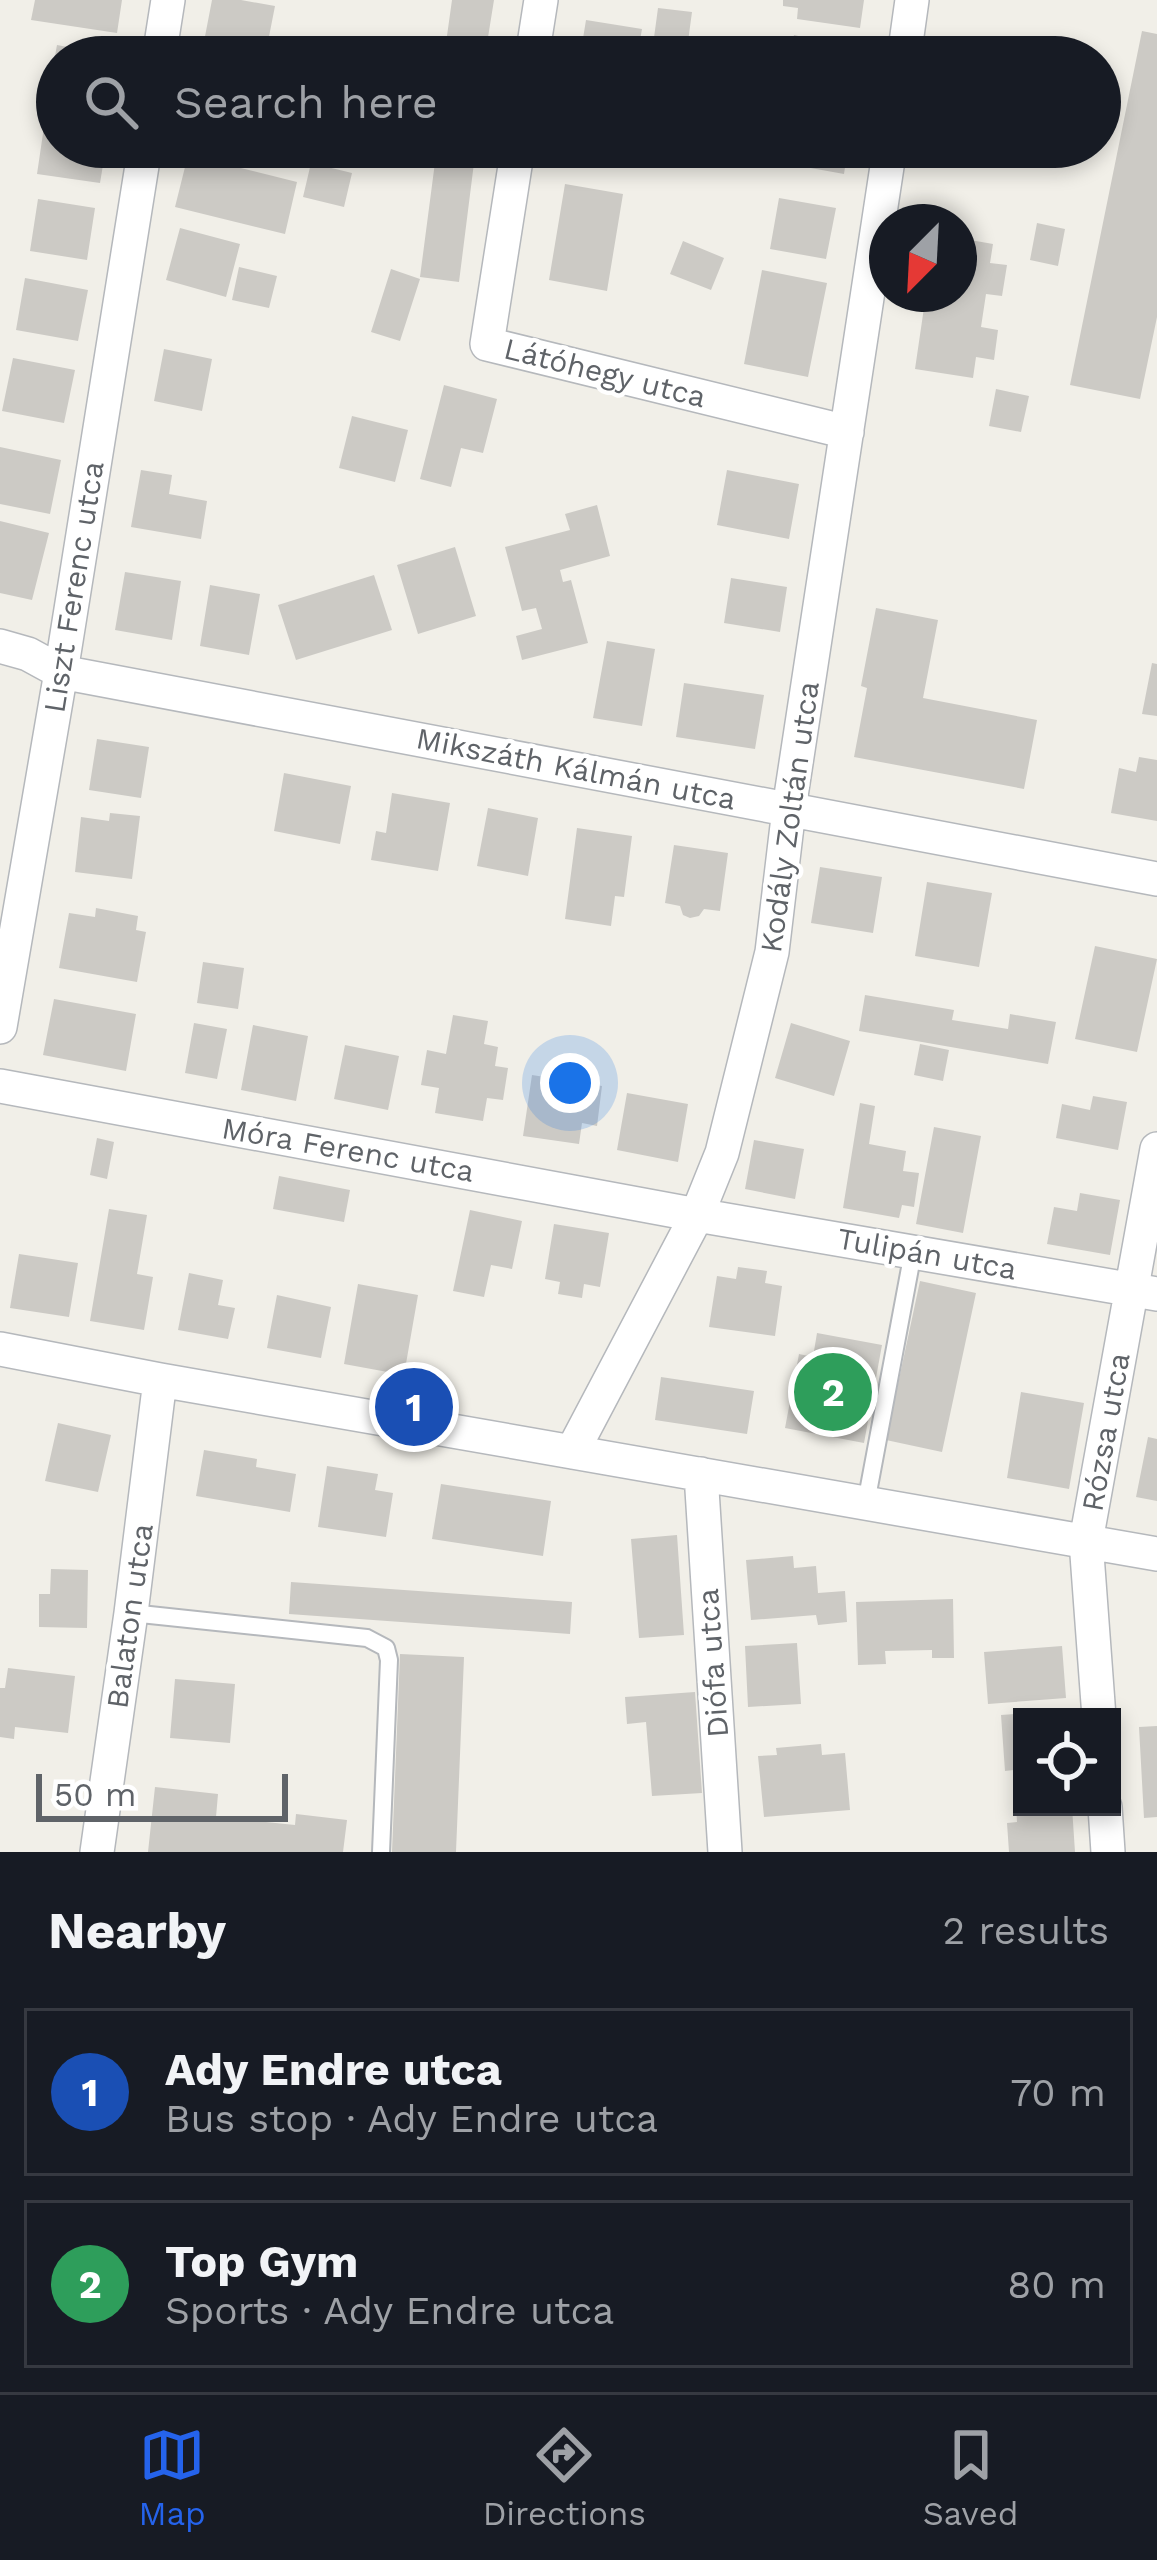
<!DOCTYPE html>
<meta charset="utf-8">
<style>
:root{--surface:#171b24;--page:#20242c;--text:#f1f3f6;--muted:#9ea1a6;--line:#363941;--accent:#2563eb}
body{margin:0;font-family:"Work Sans",sans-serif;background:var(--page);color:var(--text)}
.controls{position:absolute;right:36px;bottom:36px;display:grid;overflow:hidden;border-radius:0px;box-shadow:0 6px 18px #0003}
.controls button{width:108px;height:108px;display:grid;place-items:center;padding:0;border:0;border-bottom:3px solid var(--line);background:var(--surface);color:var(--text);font:60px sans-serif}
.compass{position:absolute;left:869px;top:204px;width:108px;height:108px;border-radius:50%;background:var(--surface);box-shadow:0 6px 18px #0003;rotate:204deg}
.scale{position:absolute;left:36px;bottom:30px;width:252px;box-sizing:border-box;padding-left:12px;border:6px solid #5f6368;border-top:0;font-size:33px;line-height:42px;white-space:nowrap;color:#5f6368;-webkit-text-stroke:9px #fff;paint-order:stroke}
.you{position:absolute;left:570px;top:1083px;width:42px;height:42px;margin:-30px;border:9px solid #fff;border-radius:50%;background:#1a73e8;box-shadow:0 0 0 18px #1a73e833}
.badge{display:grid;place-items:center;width:78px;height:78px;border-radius:50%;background:var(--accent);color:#fff;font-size:39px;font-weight:700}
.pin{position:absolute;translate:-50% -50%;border:6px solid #fff;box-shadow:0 3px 12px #0006}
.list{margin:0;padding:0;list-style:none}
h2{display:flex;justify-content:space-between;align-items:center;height:156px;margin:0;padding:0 48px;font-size:51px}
h2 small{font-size:39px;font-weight:400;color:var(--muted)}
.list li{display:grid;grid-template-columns:78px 1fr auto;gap:36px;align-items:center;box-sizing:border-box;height:168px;margin:0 24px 24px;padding:0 24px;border:3px solid var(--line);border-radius:0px}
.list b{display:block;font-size:45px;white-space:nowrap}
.list p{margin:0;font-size:39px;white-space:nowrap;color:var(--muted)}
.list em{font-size:39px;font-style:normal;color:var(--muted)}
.icon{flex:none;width:66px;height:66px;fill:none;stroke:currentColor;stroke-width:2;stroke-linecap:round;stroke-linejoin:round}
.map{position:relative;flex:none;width:1157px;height:1852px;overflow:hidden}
.search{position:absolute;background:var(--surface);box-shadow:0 6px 18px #0003;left:36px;right:36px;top:36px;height:132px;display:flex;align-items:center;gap:30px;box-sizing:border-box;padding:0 42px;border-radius:66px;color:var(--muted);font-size:45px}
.sheet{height:540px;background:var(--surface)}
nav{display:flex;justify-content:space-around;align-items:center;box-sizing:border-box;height:168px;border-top:3px solid var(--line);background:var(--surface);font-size:33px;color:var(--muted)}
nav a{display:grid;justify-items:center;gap:6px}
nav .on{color:var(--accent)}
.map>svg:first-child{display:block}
.building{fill:#cccac5}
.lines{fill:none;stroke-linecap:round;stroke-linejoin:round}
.service-casing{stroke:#b5b8bc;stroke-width:20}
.minor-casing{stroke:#b5b8bc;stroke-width:36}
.service{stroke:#fff;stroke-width:16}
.minor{stroke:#fff;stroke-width:33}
.labels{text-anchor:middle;stroke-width:9;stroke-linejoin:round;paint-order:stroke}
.street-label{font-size:30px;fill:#5f6368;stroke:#fff}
</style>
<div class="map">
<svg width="1157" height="1852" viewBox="0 0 1157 1852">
<rect width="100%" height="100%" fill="#f1efe8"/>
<!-- building -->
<path class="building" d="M 35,0 L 122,0 L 117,33 L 31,20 Z
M 212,0 L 241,0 L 275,6 L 265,57 L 230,57 L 202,52 Z
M 452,0 L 494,0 L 485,56 L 445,50 Z
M 783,0 L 864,0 L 860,28 L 797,19 L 798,8 L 783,6 Z
M 658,8 L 692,12 L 687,49 L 653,45 Z
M 586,20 L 642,29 L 637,57 L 580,57 Z
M 1142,31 L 1157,34 L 1157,317 L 1140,399 L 1070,385 Z
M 794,35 L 866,52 L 865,57 L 789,57 Z
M 955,39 L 1027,52 L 1026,57 L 952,57 Z
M 57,45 L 109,55 L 109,57 L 57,57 L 57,102 L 47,100 Z
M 45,120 L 57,122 L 57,147 L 106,147 L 100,183 L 37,174 Z
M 437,147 L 476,147 L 459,282 L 420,277 Z
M 786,147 L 848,147 L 844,174 L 783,163 Z
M 188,155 L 297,182 L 285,234 L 175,207 Z
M 311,163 L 352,173 L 344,207 L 303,197 Z
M 565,184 L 623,194 L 607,291 L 549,280 Z
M 779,198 L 836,208 L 826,259 L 770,249 Z
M 38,199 L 95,208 L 87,260 L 30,251 Z
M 1037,223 L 1065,229 L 1058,266 L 1030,260 Z
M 180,228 L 240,244 L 226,297 L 166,280 Z
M 959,238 L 993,244 L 990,263 L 1007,265 L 1002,296 L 986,294 L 981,327 L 998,330 L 994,360 L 976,357 L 973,378 L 915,369 L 926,294 L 959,294 Z
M 683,241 L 724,258 L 711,290 L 670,274 Z
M 239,267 L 277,276 L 269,308 L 232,300 Z
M 391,269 L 420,279 L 400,341 L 371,332 Z
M 762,270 L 827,283 L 808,377 L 744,364 Z
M 25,278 L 88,290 L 78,341 L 16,330 Z
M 164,349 L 212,359 L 202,411 L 154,401 Z
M 13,358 L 75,370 L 64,423 L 2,411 Z
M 444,385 L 497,399 L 483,453 L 461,448 L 451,487 L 420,479 Z
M 996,389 L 1029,396 L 1021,432 L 989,426 Z
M 352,416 L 408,430 L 395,482 L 339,468 Z
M 0,447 L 61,460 L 50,514 L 0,504 Z
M 141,470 L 172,475 L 169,494 L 207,501 L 201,539 L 131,527 Z
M 727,470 L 799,484 L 789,539 L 717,525 Z
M 597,505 L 610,556 L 560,570 L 563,582 L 571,580 L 588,643 L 522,660 L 516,636 L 542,629 L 536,608 L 522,611 L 505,547 L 570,530 L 565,514 Z
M 0,521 L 49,533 L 32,600 L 0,593 Z
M 455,547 L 476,616 L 418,634 L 397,565 Z
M 125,572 L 181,581 L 172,640 L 115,630 Z
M 374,575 L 392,630 L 296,660 L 278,605 Z
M 731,578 L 787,587 L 780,632 L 724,623 Z
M 210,585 L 260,594 L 249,655 L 200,646 Z
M 876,608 L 938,620 L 923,698 L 1037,720 L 1024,789 L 854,757 L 867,688 L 861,686 Z
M 607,641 L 655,649 L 642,726 L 593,718 Z
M 1152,663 L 1157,664 L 1157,716 L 1142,714 Z
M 684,683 L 764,695 L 755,749 L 676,737 Z
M 97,739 L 149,747 L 141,798 L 89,790 Z
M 1139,757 L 1157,760 L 1157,821 L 1111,813 L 1119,768 L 1136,772 Z
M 284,773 L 351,786 L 340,844 L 274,831 Z
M 392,793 L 450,803 L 438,871 L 371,860 L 376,831 L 386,833 Z
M 488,808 L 538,818 L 528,876 L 477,866 Z
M 110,813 L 140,816 L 132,879 L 75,872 L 81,817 L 109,821 Z
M 577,828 L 632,836 L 624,897 L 615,896 L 611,926 L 565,919 Z
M 674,845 L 728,853 L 720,911 L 704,909 L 699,916 L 690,918 L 683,915 L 680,906 L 665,903 Z
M 820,867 L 882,877 L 873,933 L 811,923 Z
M 927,882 L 992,893 L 979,967 L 915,956 Z
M 96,908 L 138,916 L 136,930 L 146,932 L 137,982 L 59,968 L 69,913 L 95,917 Z
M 1095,946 L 1157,959 L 1137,1052 L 1075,1039 Z
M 203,962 L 244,968 L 238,1009 L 197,1003 Z
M 865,995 L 954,1010 L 952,1020 L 1008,1029 L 1010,1014 L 1056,1022 L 1048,1064 L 859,1031 Z
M 54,999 L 136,1014 L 126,1071 L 43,1055 Z
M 453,1015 L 488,1021 L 484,1044 L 498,1047 L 495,1066 L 508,1068 L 503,1100 L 487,1098 L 483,1121 L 435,1113 L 439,1088 L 421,1085 L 427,1050 L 446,1054 Z
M 194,1023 L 227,1029 L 217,1079 L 185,1073 Z
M 791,1023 L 850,1041 L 834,1096 L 775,1078 Z
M 253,1025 L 308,1036 L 296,1101 L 241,1090 Z
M 920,1044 L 949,1050 L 943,1081 L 914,1075 Z
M 345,1045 L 399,1056 L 388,1110 L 334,1099 Z
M 532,1075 L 602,1086 L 597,1126 L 582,1123 L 579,1144 L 523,1136 Z
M 627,1093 L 688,1104 L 678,1162 L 617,1150 Z
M 1093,1096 L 1127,1102 L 1118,1150 L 1056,1138 L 1062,1104 L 1090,1110 Z
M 860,1103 L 875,1106 L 869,1144 L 906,1151 L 903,1171 L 919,1173 L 914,1207 L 902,1205 L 899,1218 L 843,1208 Z
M 934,1127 L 981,1136 L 963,1233 L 916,1224 Z
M 97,1138 L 114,1142 L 107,1179 L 90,1175 Z
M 754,1140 L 804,1149 L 795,1199 L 745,1189 Z
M 279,1176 L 350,1190 L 344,1222 L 273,1209 Z
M 1080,1193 L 1120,1200 L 1110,1255 L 1047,1244 L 1054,1207 L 1077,1211 Z
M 109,1209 L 147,1215 L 137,1274 L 153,1277 L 144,1330 L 90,1321 Z
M 470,1210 L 522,1221 L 512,1269 L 491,1265 L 484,1297 L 453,1291 Z
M 554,1224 L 609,1233 L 600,1287 L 584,1284 L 582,1298 L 558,1294 L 560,1282 L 545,1279 Z
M 19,1254 L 78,1263 L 69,1317 L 10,1308 Z
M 738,1267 L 767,1271 L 765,1283 L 782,1286 L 775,1336 L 709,1327 L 717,1276 L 736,1279 Z
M 189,1273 L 223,1280 L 218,1305 L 235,1308 L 228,1339 L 178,1330 Z
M 920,1281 L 976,1293 L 942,1452 L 886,1440 Z
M 358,1284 L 418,1295 L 404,1375 L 344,1364 Z
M 277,1295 L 331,1307 L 321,1358 L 267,1348 Z
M 817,1333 L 882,1345 L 864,1443 L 785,1428 L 799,1354 L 813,1357 Z
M 661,1377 L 754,1391 L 747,1434 L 655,1420 Z
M 1021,1392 L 1084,1403 L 1069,1489 L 1007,1478 Z
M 58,1423 L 111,1435 L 98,1492 L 45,1481 Z
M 1148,1437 L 1157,1439 L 1157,1501 L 1136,1497 Z
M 204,1450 L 257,1459 L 256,1467 L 296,1474 L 290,1512 L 196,1496 Z
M 327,1466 L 378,1474 L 375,1490 L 393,1493 L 386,1537 L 318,1527 Z
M 441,1484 L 551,1501 L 543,1556 L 432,1539 Z
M 677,1535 L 684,1635 L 639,1638 L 631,1539 Z
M 793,1556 L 794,1568 L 816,1566 L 818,1593 L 845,1591 L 847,1622 L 818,1625 L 816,1615 L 751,1620 L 746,1560 Z
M 51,1569 L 88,1570 L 87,1628 L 39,1627 L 39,1594 L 50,1594 Z
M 291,1582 L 572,1602 L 570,1634 L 289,1614 Z
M 953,1599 L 954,1658 L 932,1658 L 932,1650 L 885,1651 L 886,1664 L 858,1665 L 856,1602 Z
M 797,1643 L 801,1704 L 748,1707 L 745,1646 Z
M 1062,1646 L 1066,1698 L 988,1704 L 984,1652 Z
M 400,1654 L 464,1657 L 456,1852 L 392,1852 Z
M 8,1668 L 75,1676 L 68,1733 L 15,1727 L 14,1739 L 0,1737 L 0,1688 L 5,1688 Z
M 175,1679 L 235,1684 L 230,1743 L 170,1738 Z
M 695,1692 L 702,1793 L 652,1796 L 646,1722 L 627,1724 L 625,1697 Z
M 1065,1710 L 1065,1717 L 1022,1717 L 1022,1769 L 1005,1771 L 1001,1715 Z
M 1157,1726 L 1157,1817 L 1144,1818 L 1139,1727 Z
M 821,1744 L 822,1755 L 845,1753 L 850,1810 L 764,1817 L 758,1756 L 777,1755 L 776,1748 Z
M 155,1787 L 218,1794 L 216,1817 L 295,1825 L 296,1814 L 347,1820 L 343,1852 L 148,1852 Z
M 1022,1788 L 1022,1807 L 1072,1807 L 1075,1852 L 1009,1852 L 1007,1823 L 1017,1822 L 1015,1789 Z"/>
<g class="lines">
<defs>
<path id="service" d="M 866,1503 L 913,1252
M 131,1613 L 367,1638 L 386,1648 L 389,1660 L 381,1852"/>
<path id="minor" d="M 159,57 L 168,0
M 532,57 L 541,0
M 904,57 L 912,0
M 518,147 L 487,344 L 847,432
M 0,646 L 28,654 L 61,672 L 1157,879
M 0,1027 L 61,672 L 145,147
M 0,1086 L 697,1215 L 1157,1294
M 0,1349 L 160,1380 L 1157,1554
M 572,1452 L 697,1215 L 722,1153 L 772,952 L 789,809 L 890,147
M 701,1474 L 725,1852
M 1099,1717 L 1086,1541 L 1157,1149
M 1105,1807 L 1108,1852
M 97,1852 L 131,1613 L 160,1380"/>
</defs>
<!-- service casing -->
<use href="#service" class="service-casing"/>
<!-- minor casing -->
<use href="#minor" class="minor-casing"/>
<!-- service -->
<use href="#service" class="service"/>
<!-- minor -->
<use href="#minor" class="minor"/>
</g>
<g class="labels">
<!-- street labels -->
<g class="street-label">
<text transform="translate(605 373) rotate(14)" y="10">Látóhegy utca</text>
<text transform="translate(74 587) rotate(-81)" y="10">Liszt Ferenc utca</text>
<text transform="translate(576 769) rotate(11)" y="10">Mikszáth Kálmán utca</text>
<text transform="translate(790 817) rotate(-82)" y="10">Kodály Zoltán utca</text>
<text transform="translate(348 1150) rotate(10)" y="10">Móra Ferenc utca</text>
<text transform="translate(927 1254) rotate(10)" y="10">Tulipán utca</text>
<text transform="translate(1106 1432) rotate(-80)" y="10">Rózsa utca</text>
<text transform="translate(130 1616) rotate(-82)" y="10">Balaton utca</text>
<text transform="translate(713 1663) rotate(-94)" y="10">Diófa utca</text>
</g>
</g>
</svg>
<div class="controls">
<button><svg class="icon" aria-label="locate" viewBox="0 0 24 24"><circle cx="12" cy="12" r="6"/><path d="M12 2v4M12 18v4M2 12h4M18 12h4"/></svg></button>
</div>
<svg class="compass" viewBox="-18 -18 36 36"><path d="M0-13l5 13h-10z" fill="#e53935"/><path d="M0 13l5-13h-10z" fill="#9ea1a6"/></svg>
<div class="scale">50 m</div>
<div class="you"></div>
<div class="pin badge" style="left:414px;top:1407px;background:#1a4fb4">1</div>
<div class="pin badge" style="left:833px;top:1392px;background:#2e9e5b">2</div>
<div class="search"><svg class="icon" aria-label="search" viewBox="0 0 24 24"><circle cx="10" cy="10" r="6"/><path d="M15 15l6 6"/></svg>Search here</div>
</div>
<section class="sheet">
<h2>Nearby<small>2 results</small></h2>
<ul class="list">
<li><span class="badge" style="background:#1a4fb4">1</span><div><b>Ady Endre utca</b><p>Bus stop · Ady Endre utca</p></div><em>70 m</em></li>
<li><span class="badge" style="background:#2e9e5b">2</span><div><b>Top Gym</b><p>Sports · Ady Endre utca</p></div><em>80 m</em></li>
</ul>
</section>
<nav>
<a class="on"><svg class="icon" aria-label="map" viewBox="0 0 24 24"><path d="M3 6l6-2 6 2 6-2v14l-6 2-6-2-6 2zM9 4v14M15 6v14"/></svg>Map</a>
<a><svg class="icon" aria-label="directions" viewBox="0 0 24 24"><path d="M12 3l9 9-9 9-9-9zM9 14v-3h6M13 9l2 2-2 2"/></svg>Directions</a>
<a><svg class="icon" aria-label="saved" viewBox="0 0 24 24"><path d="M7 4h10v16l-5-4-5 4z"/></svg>Saved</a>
</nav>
